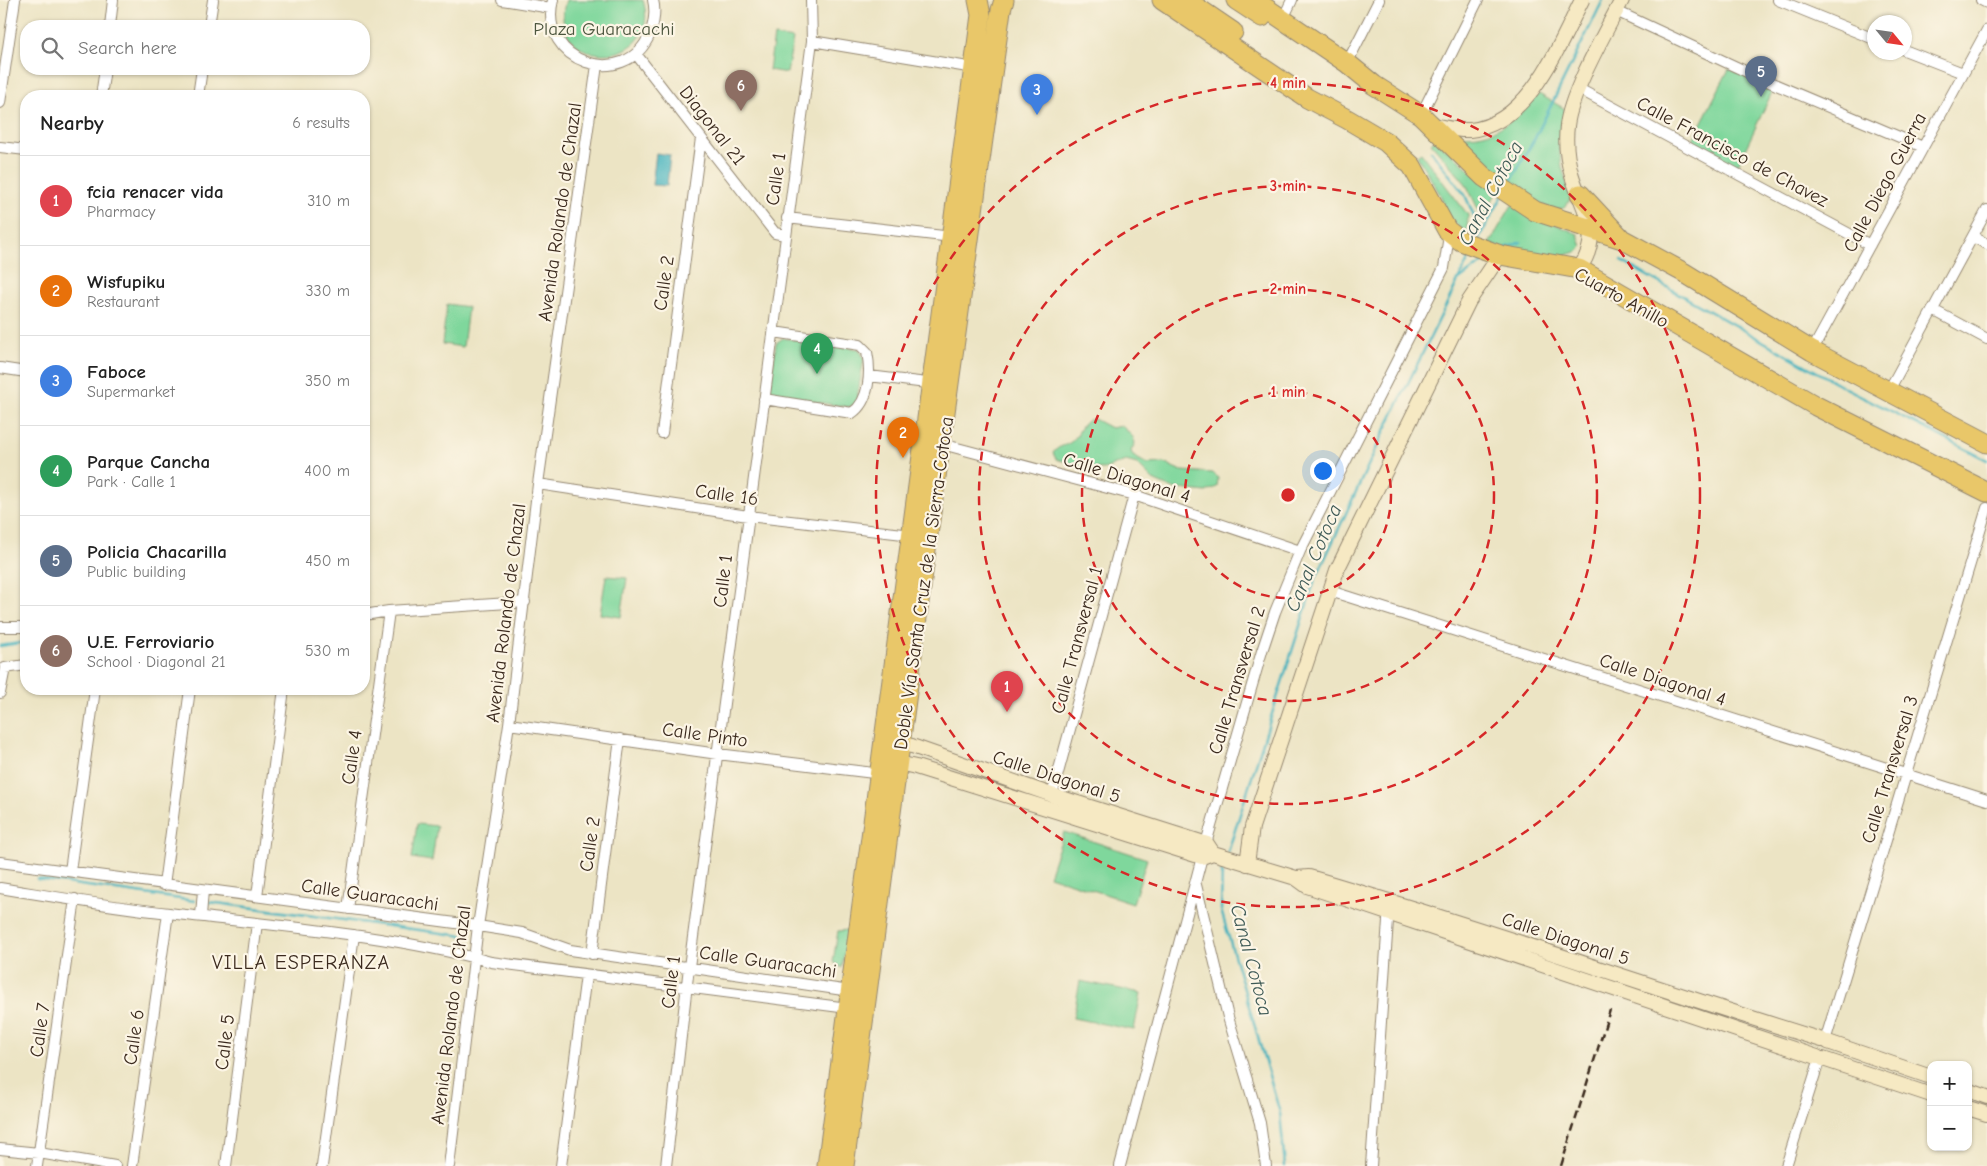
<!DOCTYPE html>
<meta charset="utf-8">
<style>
:root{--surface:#fff;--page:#f2f2f2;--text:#222;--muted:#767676;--line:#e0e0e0;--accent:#db2777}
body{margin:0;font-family:"Comic Neue",sans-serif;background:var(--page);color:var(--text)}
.controls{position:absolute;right:15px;bottom:15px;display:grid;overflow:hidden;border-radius:10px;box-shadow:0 1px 4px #0004}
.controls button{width:45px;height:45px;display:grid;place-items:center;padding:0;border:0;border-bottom:1px solid var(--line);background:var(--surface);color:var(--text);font:25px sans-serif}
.compass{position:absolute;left:1867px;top:15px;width:45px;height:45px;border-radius:50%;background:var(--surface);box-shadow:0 1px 4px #0004;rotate:119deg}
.you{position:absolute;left:1322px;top:470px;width:18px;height:18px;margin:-12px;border:4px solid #fff;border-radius:50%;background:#1a73e8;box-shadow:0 0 0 8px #1a73e833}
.badge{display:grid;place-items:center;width:32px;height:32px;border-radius:50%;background:var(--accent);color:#fff;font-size:16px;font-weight:700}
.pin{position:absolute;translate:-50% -41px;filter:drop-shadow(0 1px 2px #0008)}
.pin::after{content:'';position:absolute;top:26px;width:18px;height:15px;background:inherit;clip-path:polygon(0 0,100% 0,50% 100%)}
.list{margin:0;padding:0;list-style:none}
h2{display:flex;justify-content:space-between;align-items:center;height:65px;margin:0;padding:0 20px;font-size:21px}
h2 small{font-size:16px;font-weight:400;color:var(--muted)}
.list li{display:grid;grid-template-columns:32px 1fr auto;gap:15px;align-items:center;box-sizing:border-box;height:90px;padding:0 20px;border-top:1px solid var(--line)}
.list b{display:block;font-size:19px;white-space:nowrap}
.list p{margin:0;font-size:16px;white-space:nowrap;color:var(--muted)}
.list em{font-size:16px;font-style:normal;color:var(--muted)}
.icon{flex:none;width:28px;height:28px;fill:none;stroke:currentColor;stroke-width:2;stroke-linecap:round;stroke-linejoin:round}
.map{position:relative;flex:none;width:1987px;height:1166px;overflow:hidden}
.search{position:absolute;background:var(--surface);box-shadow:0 1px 4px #0004;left:20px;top:20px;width:350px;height:55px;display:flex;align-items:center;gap:12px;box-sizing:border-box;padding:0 18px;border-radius:20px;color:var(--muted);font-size:19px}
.panel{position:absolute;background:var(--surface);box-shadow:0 1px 4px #0004;left:20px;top:90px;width:350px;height:605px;border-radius:20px}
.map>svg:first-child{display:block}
.green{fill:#7fd79c;stroke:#5d805d}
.water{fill:#43b2be;stroke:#3f6e6e}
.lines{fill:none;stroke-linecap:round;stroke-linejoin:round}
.stream{stroke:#43b2be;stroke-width:2.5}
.street-casing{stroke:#948771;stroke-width:12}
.secondary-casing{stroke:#948771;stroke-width:16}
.highway-casing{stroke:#948771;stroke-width:21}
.street{stroke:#fff;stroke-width:10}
.secondary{stroke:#f6e9c3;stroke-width:14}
.highway{stroke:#e9c769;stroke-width:19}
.rail{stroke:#3b2a1e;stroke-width:2.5;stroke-dasharray:8 4;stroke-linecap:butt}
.ring{fill:none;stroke:#d62828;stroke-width:2.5;stroke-dasharray:9 6}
.labels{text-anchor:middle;stroke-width:4.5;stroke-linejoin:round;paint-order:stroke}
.park-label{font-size:19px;fill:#4c553e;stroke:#fcf5e5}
.street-label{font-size:19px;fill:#3b2a1e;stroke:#fcf5e5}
.water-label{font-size:20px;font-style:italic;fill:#3e5a56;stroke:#fcf5e5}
.neighbourhood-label{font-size:20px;letter-spacing:1px;fill:#3b2a1e;stroke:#fcf5e5}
.centre{fill:#d62828;stroke:#fcf5e5;stroke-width:2.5}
.ring-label{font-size:15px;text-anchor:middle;font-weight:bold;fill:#d62828;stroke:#fcf5e5;stroke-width:4.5;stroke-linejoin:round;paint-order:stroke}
</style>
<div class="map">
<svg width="1987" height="1166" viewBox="0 0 1987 1166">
<rect width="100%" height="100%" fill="#fcf5e5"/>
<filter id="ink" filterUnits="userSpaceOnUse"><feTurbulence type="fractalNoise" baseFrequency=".02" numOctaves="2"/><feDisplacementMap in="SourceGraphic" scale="10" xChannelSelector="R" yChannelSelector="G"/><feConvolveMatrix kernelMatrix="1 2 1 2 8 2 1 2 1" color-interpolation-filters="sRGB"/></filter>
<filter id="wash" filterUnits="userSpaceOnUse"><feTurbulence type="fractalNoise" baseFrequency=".0096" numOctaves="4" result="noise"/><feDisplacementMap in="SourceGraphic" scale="20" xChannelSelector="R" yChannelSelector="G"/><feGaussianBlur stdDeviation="1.12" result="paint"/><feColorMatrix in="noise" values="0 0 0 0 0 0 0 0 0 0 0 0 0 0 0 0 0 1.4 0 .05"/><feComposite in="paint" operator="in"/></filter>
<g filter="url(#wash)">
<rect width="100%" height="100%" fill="#ece4c4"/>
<!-- green -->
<path class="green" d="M 566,0 L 643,0 C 665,72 543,72 566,0 Z
M 774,36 L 793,39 L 787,73 L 769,70 Z
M 1729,69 L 1774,88 L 1736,169 L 1690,145 Z
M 1539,94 L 1565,109 L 1558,142 L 1562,167 L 1571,197 L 1566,207 L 1555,211 L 1516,192 L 1449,134 C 1490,142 1513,123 1539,94 Z
M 1435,139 L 1496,193 L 1483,219 L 1466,184 L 1431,143 Z
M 1421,153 L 1468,215 L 1467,234 L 1449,218 L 1440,194 L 1417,156 Z
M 1512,205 L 1578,234 L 1582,247 C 1570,265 1507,249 1489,244 Z
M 447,304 L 468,307 L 463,347 L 442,344 Z
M 783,338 L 859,349 L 864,358 L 856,404 L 849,407 L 775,396 L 770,389 L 776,343 Z
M 1094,419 L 1111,428 L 1122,426 L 1133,437 L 1135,443 L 1131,451 L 1133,456 L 1147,464 L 1163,463 L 1182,471 L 1213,473 L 1218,478 L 1217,487 L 1206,492 L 1171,488 L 1153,480 L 1137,464 L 1126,461 L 1104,469 L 1089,468 L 1056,459 L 1053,453 C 1059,445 1064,447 1071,442 C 1080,436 1080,420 1094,419 Z
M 606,576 L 627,578 L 621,617 L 600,614 Z
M 417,824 L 437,826 L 432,861 L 412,858 Z
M 1064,832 L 1147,859 L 1133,903 L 1049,876 Z
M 848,930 L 842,968 L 833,962 L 838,931 Z
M 1080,981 L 1141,993 L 1134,1030 L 1073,1018 Z"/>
<!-- water -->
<path class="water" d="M 656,153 L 670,155 L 667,186 L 652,185 Z"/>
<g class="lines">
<!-- stream -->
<path class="stream" d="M 1431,151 L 1465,195 L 1481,232
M 1508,186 L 1535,138 L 1603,0
M 1478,240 L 1502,197
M 1506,248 L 1521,242
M 1621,261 L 1842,386 L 1987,460
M 1459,280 L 1489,258
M 0,646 L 26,642
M 1228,852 L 1314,582 L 1374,453 L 1472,252
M 1225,862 L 1222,870 L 1221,910 L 1280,1113 L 1285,1166
M 37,879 L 195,901
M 209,902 L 464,936"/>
</g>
</g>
<g filter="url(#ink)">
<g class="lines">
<defs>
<path id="street" d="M 502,0 L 551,8
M 553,0 C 537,62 625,92 650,34 C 654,23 656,12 653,0
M 1778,0 L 1874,39
M 1981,0 L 1987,3
M 1616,11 L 1760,78 L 1923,147
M 1283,19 L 1292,0
M 110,26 L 113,0
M 209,26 L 213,0
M 812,41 L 974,68
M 1904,50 L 1963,73
M 636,54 L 775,233 L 785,235
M 1347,63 L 1379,0
M 1579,89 L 1870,245
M 101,96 L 105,69
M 198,96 L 202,69
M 0,103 L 15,0
M 1421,115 L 1478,0
M 0,147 L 26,150
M 787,218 L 952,237
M 1973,237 L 1987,244
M 1933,310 L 1987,339
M 1812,351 L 1987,30
M 0,368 L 26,372
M 869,376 L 935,384
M 1888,392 L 1987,210
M 764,399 L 852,413 C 870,401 871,371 867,352 L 860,345 L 774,332
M 662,433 L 701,138
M 942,444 L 1134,495 L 1300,551
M 538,484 L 748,516 L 912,535
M 1330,591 L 1987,800
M 364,615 L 389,611 L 525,602
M 0,627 L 26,627
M 0,693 L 5,668 L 26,665
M 509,724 L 718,754 L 882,774
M 1052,795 L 1134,495
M 0,862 L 478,926 L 522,933 L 570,950 L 850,991
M 70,871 L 95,689
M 164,885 L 190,689
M 1196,885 L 1228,1017 L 1260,1123 L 1266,1166
M 0,888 C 56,897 112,907 169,913 C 277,926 386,934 491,962 L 848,1008
M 257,896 L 284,689
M 348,909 L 389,611
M 201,916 L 203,890
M 592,954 L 620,739
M 1825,1041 L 1987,508
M 0,1149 L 39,1153 L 115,1166
M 37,1166 L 75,899
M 132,1166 L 168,913
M 226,1166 L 257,923
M 322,1166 L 354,935
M 449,1166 L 478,926 L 509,724 L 538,484 L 597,65
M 561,1166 L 586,975
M 666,1166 L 689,967 L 812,41 L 811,0
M 1120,1166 L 1202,857 L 1262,651 L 1275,612 L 1300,551 L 1444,268 L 1448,242 L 1447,231
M 1371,1166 L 1389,906
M 1786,1166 L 1820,1058"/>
<path id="secondary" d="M 1432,125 C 1444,127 1458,131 1470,130 C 1529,124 1559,45 1582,0
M 1579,269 C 1604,234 1583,211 1572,176 C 1567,160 1565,143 1567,126 C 1570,94 1606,31 1622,0
M 893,743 L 912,746 L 1052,795 L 1207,844 L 1213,853 L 1296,878 L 1307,886 L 1817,1057
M 889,761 L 916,767 L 1202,857 L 1213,853
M 1247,864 L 1252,827 L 1337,570 L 1469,301 L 1500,255
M 1297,878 L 1309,877 C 1481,927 1650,987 1822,1040
M 1828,1042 L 1931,1077
M 1823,1059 L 1931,1095
M 1968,1090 L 1987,1097
M 1968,1108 L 1987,1114"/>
<path id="highway" d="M 1162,0 L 1307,98 L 1347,119 L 1386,142 L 1412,166 L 1447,230 L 1461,241 L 1500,255 L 1579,269 L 1816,406 L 1987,492
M 1186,0 L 1233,32
M 1236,0 L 1262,17
M 1254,0 L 1347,63 L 1374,85 L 1421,115 L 1484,177 L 1535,211 L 1622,239 L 1683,272 L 1812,351 L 1987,443
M 1580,194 L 1620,237
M 827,1166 L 981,15 L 978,0
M 844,1166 L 929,527 L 1001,10 L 1004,0"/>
</defs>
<!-- street casing -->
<use href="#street" class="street-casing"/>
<!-- secondary casing -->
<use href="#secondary" class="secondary-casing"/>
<!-- highway casing -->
<use href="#highway" class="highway-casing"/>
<!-- street -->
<use href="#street" class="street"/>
<!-- secondary -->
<use href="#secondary" class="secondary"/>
<!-- highway -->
<use href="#highway" class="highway"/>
<!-- rail -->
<path class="rail" d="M 1561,1166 L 1610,1010"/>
</g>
</g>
<!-- distance rings -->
<g class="ring">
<circle cx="1288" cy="495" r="103"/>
<circle cx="1288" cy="495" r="206"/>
<circle cx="1288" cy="495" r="309"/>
<circle cx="1288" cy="495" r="412"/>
</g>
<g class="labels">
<!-- park labels -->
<g class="park-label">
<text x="604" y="35">Plaza Guaracachi</text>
</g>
<!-- street labels -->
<g class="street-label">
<text transform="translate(713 125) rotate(52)" y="7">Diagonal 21</text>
<text transform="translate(1733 151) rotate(28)" y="7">Calle Francisco de Chavez</text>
<text transform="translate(775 179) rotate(-82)" y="7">Calle 1</text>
<text transform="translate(1884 182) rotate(-62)" y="7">Calle Diego Guerra</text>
<text transform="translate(559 212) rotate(-82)" y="7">Avenida Rolando de Chazal</text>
<text transform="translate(663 283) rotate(-82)" y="7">Calle 2</text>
<text transform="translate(1622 297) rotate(29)" y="7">Cuarto Anillo</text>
<text transform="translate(1127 477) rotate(17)" y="7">Calle Diagonal 4</text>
<text transform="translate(727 494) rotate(8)" y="7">Calle 16</text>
<text transform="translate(722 581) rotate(-83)" y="7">Calle 1</text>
<text transform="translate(923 583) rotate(-82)" y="7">Doble Vía Santa Cruz de la Sierra-Cotoca</text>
<text transform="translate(505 613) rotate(-83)" y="7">Avenida Rolando de Chazal</text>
<text transform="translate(1076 640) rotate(-75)" y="7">Calle Transversal 1</text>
<text transform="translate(1663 679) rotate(18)" y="7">Calle Diagonal 4</text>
<text transform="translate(1236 680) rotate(-73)" y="7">Calle Transversal 2</text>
<text transform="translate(705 734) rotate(8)" y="7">Calle Pinto</text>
<text transform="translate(351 757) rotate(-82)" y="7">Calle 4</text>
<text transform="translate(1889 769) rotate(-73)" y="7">Calle Transversal 3</text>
<text transform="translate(1057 776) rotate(18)" y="7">Calle Diagonal 5</text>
<text transform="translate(589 844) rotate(-82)" y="7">Calle 2</text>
<text transform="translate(370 894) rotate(8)" y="7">Calle Guaracachi</text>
<text transform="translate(1566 938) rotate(18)" y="7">Calle Diagonal 5</text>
<text transform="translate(768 961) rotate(8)" y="7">Calle Guaracachi</text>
<text transform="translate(670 982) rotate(-83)" y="7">Calle 1</text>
<text transform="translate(450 1015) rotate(-83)" y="7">Avenida Rolando de Chazal</text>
<text transform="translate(39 1030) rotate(-82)" y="7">Calle 7</text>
<text transform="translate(133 1037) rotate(-82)" y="7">Calle 6</text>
<text transform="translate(224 1042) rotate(-83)" y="7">Calle 5</text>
</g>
<!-- water labels -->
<g class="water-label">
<text transform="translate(1490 193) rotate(-62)" y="7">Canal Cotoca</text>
<text transform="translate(1313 558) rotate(-67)" y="7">Canal Cotoca</text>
<text transform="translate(1252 960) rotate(75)" y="7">Canal Cotoca</text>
</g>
<!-- neighbourhood labels -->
<g class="neighbourhood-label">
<text x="301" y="969">VILLA ESPERANZA</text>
</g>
</g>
<circle cx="1288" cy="495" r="8" class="centre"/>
<g class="ring-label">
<text x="1288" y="88">4 min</text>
<text x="1288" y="191">3 min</text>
<text x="1288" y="294">2 min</text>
<text x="1288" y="397">1 min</text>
</g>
</svg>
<div class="controls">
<button>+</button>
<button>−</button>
</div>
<svg class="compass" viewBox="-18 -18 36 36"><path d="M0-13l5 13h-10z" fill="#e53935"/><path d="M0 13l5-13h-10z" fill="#767676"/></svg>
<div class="you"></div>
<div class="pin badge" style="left:1007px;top:712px;background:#e0444e">1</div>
<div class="pin badge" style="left:903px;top:458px;background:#e8710a">2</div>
<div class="pin badge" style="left:1037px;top:115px;background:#3f7fe0">3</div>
<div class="pin badge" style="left:817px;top:374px;background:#2e9e5b">4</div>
<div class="pin badge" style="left:1761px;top:97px;background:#5c6f8a">5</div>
<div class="pin badge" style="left:741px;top:111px;background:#8d6e63">6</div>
<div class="search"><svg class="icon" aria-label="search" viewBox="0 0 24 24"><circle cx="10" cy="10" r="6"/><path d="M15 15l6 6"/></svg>Search here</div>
<section class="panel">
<h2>Nearby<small>6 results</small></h2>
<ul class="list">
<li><span class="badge" style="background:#e0444e">1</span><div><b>fcia renacer vida</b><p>Pharmacy</p></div><em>310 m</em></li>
<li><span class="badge" style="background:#e8710a">2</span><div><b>Wisfupiku</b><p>Restaurant</p></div><em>330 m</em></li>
<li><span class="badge" style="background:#3f7fe0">3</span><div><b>Faboce</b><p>Supermarket</p></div><em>350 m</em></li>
<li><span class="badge" style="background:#2e9e5b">4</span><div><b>Parque Cancha</b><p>Park · Calle 1</p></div><em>400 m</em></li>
<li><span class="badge" style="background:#5c6f8a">5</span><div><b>Policia Chacarilla</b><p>Public building</p></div><em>450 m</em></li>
<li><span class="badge" style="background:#8d6e63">6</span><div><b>U.E. Ferroviario</b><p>School · Diagonal 21</p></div><em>530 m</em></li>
</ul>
</section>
</div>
